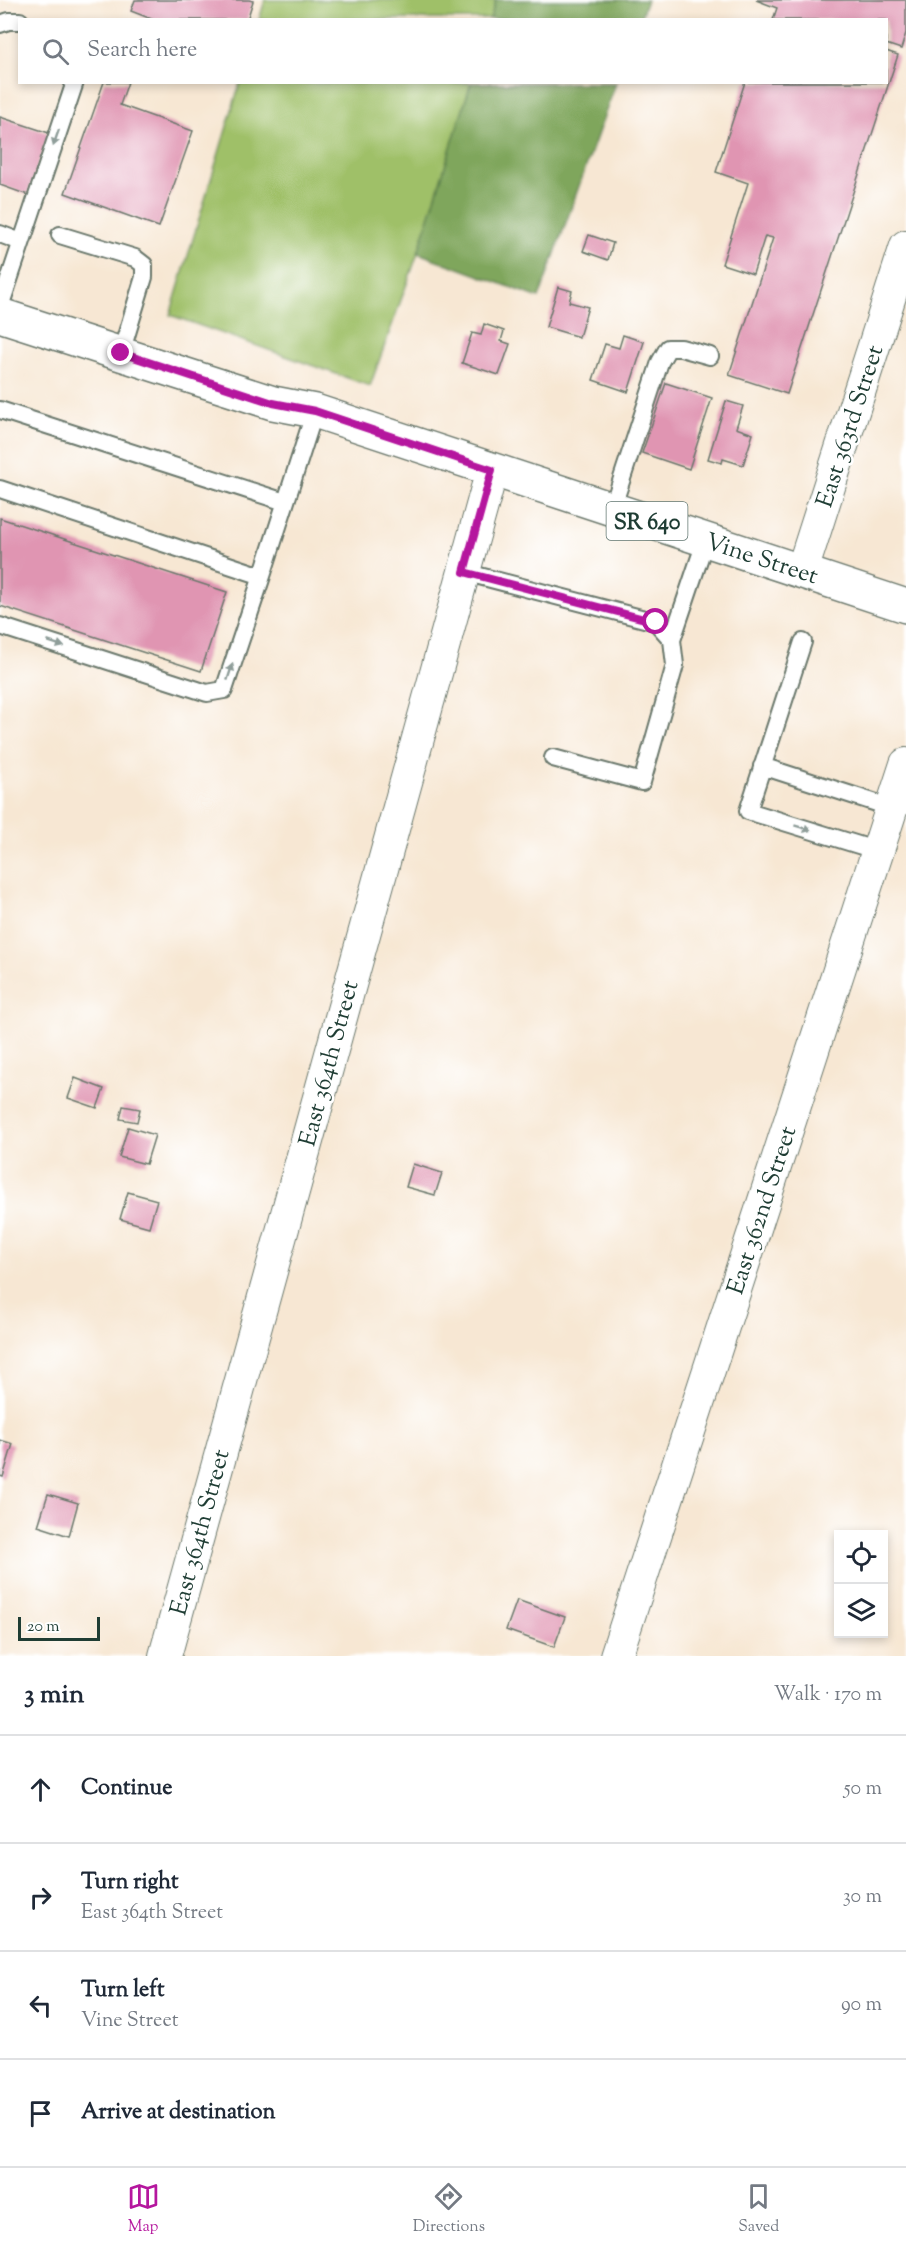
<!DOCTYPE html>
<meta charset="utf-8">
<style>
:root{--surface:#fff;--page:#f2f2f3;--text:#1f2937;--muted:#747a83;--line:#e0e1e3;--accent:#b5179e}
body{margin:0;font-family:"Sorts Mill Goudy",serif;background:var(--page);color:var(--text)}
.controls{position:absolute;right:18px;bottom:18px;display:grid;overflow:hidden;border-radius:0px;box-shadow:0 3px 9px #0003}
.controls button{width:54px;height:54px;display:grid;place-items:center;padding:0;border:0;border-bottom:2px solid var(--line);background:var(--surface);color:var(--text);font:30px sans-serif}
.scale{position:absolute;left:18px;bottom:15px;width:82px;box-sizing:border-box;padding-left:6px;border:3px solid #1f3d34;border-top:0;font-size:16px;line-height:21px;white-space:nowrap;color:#1f3d34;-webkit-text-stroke:4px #fff;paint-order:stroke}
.stop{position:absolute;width:18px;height:18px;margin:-14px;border:4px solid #b5179e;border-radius:50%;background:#fff}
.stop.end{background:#b5179e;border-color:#fff;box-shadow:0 2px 6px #0008}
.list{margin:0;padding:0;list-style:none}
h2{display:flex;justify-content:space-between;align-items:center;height:78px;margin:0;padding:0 24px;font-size:26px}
h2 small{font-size:20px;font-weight:400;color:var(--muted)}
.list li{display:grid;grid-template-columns:39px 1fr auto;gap:18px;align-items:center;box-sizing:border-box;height:108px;padding:0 24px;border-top:2px solid var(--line)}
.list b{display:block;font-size:22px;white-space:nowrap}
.list p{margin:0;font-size:20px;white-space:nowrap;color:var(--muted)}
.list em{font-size:20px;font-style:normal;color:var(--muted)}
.icon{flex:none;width:33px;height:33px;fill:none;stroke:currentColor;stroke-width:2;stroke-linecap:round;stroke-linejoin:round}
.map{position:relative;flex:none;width:906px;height:1656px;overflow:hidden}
.search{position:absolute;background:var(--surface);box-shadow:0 3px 9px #0003;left:18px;right:18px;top:18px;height:66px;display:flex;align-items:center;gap:15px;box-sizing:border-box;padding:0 21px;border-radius:0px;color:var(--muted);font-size:22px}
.sheet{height:510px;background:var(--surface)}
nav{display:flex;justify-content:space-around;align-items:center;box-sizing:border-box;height:84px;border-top:2px solid var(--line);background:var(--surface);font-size:16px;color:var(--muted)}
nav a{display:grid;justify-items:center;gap:3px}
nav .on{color:var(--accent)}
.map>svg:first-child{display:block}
.green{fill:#9fc068;stroke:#5f7e4e;stroke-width:1.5}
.forest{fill:#7fa65c;stroke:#4f7248;stroke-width:1.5}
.building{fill:#e095b2}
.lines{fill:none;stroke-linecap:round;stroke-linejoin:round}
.service-casing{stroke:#6b786c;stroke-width:20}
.minor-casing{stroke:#6b786c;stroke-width:34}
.primary-casing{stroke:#6b786c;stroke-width:36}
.service{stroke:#fff;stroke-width:16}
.minor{stroke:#fff;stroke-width:32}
.primary{stroke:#fff;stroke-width:33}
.oneway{fill:#8f9e9a}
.route{stroke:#b5179e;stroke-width:8}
.labels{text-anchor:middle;stroke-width:5;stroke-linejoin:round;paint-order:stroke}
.shield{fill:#fff;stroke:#627771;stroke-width:1.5}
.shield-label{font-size:22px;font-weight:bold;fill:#1f3d34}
.street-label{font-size:24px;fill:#1f3d34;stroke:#fff}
</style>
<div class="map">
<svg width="906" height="1656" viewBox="0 0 906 1656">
<rect width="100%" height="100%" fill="#fff"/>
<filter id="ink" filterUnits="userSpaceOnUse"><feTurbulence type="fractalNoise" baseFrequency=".0167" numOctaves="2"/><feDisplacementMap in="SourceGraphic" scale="12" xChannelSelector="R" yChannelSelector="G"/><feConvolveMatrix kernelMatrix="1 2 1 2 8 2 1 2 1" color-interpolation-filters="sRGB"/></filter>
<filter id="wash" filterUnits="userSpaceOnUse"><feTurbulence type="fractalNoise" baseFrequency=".008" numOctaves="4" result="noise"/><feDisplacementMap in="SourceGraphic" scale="24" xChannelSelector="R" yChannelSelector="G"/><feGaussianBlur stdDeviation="1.35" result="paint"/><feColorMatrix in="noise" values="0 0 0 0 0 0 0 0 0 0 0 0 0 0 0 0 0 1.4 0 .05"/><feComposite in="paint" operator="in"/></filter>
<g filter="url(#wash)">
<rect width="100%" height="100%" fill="#f7e7d3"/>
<!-- green -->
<path class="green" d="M 265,0 L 496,0 L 490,19 L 259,20 Z
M 240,83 L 471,83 L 418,253 L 370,386 L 170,315 Z"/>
<!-- forest -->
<path class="forest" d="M 496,0 L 647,0 L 640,19 L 490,19 Z
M 471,83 L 616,83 L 539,298 L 418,253 Z"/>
<g id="blocks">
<!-- building -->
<path class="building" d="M 135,0 L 249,0 L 253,1 L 247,20 L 154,20 L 131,11 Z
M 756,0 L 906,0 L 906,33 L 901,49 L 886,44 L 886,20 L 773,20 L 777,8 Z
M 886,51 L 898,55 L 787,394 L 729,375 L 773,238 L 765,236 L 753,274 L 722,264 L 748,183 L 716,172 L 745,82 L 886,82 Z
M 104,82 L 128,82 L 120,105 L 193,131 L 159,227 L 65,193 Z
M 0,117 L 49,133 L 28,195 L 0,185 Z
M 589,235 L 613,243 L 608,260 L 583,251 Z
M 558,287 L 572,291 L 569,302 L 588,307 L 579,337 L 546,327 Z
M 484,324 L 504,331 L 501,341 L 510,344 L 499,375 L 462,363 L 472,333 L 481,335 Z
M 623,335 L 644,342 L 628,392 L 593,380 L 605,344 L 619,348 Z
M 666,383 L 712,398 L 689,469 L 642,453 Z
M 726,401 L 743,406 L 736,428 L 753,434 L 743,465 L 723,459 L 722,463 L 708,459 Z
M 0,518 L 227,592 L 201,671 L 0,606 Z
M 75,1078 L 104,1089 L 97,1108 L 68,1098 Z
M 123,1106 L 140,1109 L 137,1122 L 120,1119 Z
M 128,1127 L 155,1135 L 146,1164 L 119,1157 Z
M 413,1164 L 442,1173 L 435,1195 L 406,1187 Z
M 128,1192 L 157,1200 L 149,1227 L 120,1219 Z
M 0,1440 L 13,1444 L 3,1477 L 0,1476 Z
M 48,1494 L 78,1503 L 69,1536 L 38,1526 Z
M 517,1600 L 565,1617 L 554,1647 L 506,1630 Z"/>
</g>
</g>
<g filter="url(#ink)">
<use href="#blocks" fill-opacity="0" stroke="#6b786c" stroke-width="1.5"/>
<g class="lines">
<defs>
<path id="service" d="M 0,24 L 9,21 L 20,21
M 0,234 L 21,242
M 60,235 L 135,258 L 144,265 L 144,277 L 121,353
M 0,307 L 75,82
M 0,410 L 285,502
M 0,489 L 262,576 L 315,411
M 612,509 L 660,362 L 668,348 L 681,348 L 710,356
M 464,572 L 656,622 L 672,640 L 675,665 L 642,782 L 553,758
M 0,626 L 207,693 L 224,690 L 262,576
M 672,640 L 706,539
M 803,642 L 748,811 L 878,851
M 762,766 L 892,808"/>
<path id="minor" d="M 802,571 L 906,246
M 165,1656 L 492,470
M 616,1656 L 906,764"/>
<path id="primary" d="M 0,315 L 273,403 L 315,411 L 906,606"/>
</defs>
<!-- service casing -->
<use href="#service" class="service-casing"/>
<!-- minor casing -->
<use href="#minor" class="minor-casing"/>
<!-- primary casing -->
<use href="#primary" class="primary-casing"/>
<!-- service -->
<use href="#service" class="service"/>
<!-- minor -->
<use href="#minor" class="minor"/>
<!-- primary -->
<use href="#primary" class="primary"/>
</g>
<!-- one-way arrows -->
<defs><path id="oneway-solid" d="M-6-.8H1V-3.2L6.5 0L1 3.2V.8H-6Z" transform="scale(1.5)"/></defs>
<g class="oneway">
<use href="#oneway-solid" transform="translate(56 138) rotate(109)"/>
<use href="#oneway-solid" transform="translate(56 644) rotate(18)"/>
<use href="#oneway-solid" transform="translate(230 672) rotate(-72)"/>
<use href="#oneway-solid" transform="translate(803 828) rotate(17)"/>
</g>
</g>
<g class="lines" filter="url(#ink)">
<!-- route -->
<path class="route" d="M 121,353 L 273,403 L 315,411 L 492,470 L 464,572 L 656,622"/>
</g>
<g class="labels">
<!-- shield labels -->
<rect class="shield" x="606.5" y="502" width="81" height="38" rx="4.5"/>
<g class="shield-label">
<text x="647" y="529">SR 640</text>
</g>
<!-- street labels -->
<g class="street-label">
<text transform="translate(849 426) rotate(-72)" y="8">East 363rd Street</text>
<text transform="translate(762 558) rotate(18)" y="8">Vine Street</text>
<text transform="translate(328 1063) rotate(-75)" y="8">East 364th Street</text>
<text transform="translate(761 1210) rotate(-72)" y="8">East 362nd Street</text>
<text transform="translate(199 1532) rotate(-75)" y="8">East 364th Street</text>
</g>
</g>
</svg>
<div class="controls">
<button><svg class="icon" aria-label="locate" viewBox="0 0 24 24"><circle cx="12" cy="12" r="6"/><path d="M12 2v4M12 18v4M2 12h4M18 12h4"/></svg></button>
<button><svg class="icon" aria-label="layers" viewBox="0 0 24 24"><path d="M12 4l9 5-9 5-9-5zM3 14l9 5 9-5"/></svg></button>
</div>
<div class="scale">20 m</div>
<div class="stop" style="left:656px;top:622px"></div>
<div class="stop end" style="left:121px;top:353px"></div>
<div class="search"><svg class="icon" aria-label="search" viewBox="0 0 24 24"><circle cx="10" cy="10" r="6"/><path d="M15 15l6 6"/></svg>Search here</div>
</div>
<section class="sheet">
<h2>3 min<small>Walk · 170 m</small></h2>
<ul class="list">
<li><svg class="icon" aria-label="ahead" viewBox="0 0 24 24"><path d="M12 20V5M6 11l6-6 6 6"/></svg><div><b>Continue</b></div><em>50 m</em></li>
<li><svg class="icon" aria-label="right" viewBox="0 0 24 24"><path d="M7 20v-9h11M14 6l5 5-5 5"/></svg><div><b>Turn right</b><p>East 364th Street</p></div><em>30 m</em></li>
<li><svg class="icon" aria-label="left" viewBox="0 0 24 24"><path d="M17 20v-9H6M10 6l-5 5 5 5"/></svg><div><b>Turn left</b><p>Vine Street</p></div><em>90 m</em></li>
<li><svg class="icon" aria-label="arrive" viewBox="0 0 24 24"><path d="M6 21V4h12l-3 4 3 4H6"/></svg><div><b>Arrive at destination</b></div></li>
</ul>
</section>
<nav>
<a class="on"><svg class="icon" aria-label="map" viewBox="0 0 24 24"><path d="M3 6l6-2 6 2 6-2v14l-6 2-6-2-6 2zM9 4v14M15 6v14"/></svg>Map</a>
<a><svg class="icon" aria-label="directions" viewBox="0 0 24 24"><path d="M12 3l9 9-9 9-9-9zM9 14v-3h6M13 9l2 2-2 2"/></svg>Directions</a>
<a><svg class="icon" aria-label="saved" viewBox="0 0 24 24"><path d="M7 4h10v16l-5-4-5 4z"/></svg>Saved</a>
</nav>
